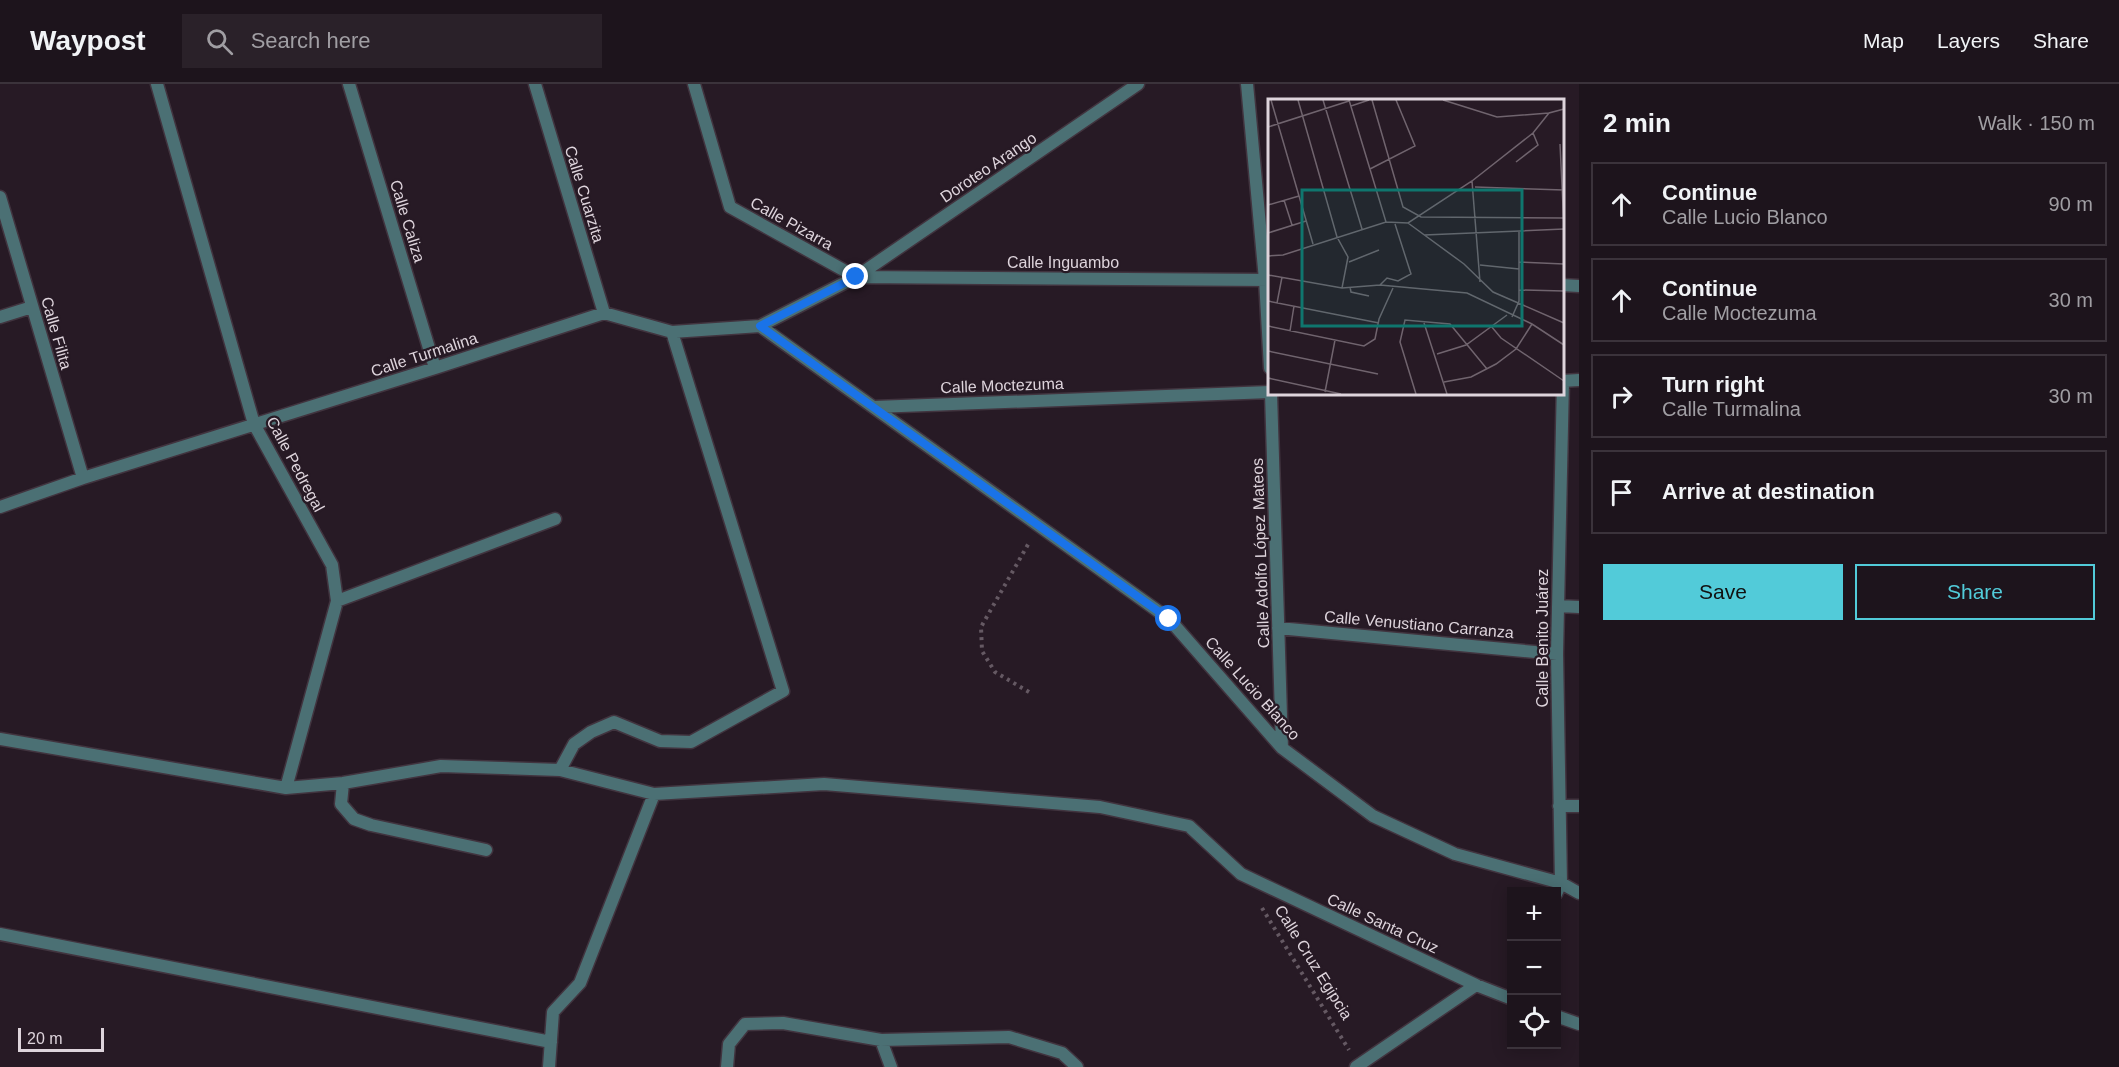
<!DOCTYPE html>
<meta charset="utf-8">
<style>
:root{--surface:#1d141c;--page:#2a2129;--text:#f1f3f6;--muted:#a09ea3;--line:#3b333b;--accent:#52cbd9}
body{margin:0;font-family:Helvetica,sans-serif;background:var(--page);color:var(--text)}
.controls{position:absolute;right:18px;bottom:18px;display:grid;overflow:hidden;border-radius:0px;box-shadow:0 3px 15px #0003}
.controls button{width:54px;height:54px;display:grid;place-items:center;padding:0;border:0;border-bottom:2px solid var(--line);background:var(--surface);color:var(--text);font:30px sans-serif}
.scale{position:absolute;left:18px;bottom:15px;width:86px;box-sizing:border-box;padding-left:6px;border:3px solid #ded4dc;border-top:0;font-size:16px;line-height:21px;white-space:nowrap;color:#ded4dc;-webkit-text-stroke:4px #271a25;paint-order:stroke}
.stop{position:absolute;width:18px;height:18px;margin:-14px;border:4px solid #1a73e8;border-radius:50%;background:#fff}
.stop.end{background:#1a73e8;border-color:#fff;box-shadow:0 2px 6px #0008}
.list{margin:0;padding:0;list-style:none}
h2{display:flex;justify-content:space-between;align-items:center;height:78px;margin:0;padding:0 24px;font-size:26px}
h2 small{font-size:20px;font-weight:400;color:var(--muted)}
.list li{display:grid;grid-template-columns:39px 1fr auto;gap:18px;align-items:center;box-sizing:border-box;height:84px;margin:0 12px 12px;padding:0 12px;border:2px solid var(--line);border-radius:0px}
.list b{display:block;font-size:22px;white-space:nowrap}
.list p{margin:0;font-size:20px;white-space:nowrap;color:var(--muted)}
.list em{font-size:20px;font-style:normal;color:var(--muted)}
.actions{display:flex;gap:12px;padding:18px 24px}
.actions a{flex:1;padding:14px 0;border:2px solid var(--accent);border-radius:0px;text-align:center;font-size:21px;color:var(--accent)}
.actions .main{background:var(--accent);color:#111}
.icon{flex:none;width:33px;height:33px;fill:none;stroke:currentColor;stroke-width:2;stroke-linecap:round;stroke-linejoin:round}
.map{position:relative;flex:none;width:1579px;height:983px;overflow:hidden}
header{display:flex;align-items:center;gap:36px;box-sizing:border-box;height:84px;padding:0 30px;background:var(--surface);border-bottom:2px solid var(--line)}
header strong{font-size:28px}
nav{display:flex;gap:33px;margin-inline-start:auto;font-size:21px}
.search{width:420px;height:54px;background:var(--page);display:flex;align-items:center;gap:15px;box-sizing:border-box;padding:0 21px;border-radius:0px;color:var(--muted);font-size:22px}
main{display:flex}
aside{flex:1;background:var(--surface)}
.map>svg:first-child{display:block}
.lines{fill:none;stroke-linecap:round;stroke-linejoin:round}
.minor-casing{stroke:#41343f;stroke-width:15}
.path{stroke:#655963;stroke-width:4;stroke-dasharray:3 4.5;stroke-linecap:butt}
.minor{stroke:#4b7074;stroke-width:12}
.route{stroke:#1a73e8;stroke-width:8}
.labels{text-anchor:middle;stroke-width:4.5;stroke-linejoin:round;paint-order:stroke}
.street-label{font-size:16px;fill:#ded4dc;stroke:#271a25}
.inset-road{fill:none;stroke:#70646e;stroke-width:1.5}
.view{fill:#0f766e;fill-opacity:0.15;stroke:#0f766e;stroke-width:3}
.inset-edge{fill:none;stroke:#ded4dc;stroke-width:3}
</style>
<header>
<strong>Waypost</strong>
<div class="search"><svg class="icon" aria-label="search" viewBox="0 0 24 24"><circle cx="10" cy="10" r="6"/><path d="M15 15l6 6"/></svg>Search here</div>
<nav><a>Map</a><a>Layers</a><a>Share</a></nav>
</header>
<main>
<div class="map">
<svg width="1579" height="983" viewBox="0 0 1579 983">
<rect width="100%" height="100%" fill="#271a25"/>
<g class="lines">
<defs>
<path id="minor" d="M 157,0 L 254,340 L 332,481 L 337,517 L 286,704
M 349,0 L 435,284
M 535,0 L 604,229
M 694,0 L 730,123 L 856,193 L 1270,196
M 1247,0 L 1265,196 L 1270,284
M 0,113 L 83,394
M 1562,201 L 1579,202
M 0,233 L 32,223
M 760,242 L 1169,535 L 1282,664 L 1373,732 L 1455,770 L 1561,799 L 1579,809
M 1562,297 L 1579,296
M 1271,309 L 1282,664
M 875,323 L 1270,308
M 0,423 L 83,394 L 435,284 L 604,229 L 672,248 L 760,242 L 856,193 L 1138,0
M 337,517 L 555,435
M 1558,522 L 1579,523
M 1278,544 L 1557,570
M 0,655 L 286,704 L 343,699 L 441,682 L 560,686 L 654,710 L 824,700 L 1100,723 L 1189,742 L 1241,790 L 1476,901 L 1512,915
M 560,686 L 574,660 L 591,648 L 614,638 L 660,657 L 691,658 L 783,607 L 672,248
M 343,699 L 341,720 L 354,735 L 371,741 L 486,766
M 1559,722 L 1579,722
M 1556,810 L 1561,799 L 1557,570 L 1563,297
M 0,850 L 551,958
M 1556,932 L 1579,940
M 881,956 L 891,983
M 549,983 L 553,928 L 580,899 L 654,710
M 727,983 L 729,960 L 745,940 L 783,939 L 881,956 L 1009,953 L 1062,969 L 1077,983
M 1356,983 L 1476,901"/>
</defs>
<!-- minor casing -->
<use href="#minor" class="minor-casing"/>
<!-- path -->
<path class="path" d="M 1029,608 L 995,588 L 982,567 L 981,543 L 1030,457
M 1262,824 L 1349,966"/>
<!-- minor -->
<use href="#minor" class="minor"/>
</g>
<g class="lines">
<!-- route -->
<path class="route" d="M 856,193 L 760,242 L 1169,535"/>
</g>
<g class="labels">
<!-- street labels -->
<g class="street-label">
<text transform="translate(988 83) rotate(-34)" y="6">Doroteo Arango</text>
<text transform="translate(585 110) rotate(73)" y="6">Calle Cuarzita</text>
<text transform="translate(408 137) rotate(73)" y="6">Calle Caliza</text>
<text transform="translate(792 139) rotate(29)" y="6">Calle Pizarra</text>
<text x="1063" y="184">Calle Inguambo</text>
<text transform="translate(57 249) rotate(74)" y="6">Calle Filita</text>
<text transform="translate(424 270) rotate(-18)" y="6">Calle Turmalina</text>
<text transform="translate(1002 301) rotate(-2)" y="6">Calle Moctezuma</text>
<text transform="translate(296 380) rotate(62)" y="6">Calle Pedregal</text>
<text transform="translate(1260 469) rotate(-92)" y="6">Calle Adolfo López Mateos</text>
<text transform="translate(1419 540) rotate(5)" y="6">Calle Venustiano Carranza</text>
<text transform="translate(1542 554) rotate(-90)" y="6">Calle Benito Juárez</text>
<text transform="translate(1253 604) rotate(48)" y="6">Calle Lucio Blanco</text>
<text transform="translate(1383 839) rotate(25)" y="6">Calle Santa Cruz</text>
<text transform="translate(1314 878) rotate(58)" y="6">Calle Cruz Egipcia</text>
</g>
</g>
<!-- overview -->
<g transform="translate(1268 15)">
<rect width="296" height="296" fill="#271a25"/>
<path class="inset-road" d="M 3,1 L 45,145M 30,1 L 69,138 L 80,158 L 74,189M 55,1 L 94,130M 81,1 L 118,123M 104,1 L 135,108 L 153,118 L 295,119M 175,1 L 229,18 L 281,14M 83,7 L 101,1M 0,28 L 81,2M 292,45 L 296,129M 248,63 L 270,46 L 265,34M 102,70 L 147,47 L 128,1M 204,82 L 212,183M 207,88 L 296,91M 16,101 L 24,126M 0,106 L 31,97M 140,124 L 196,165 L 225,193 L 296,224M 0,134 L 38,122M 156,136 L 296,130M 0,157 L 15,156 L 118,123 L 140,124 L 204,82 L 265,34 L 281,14 L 296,10M 81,163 L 111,151M 251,163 L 296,165M 212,166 L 251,170M 0,176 L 74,189 L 112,186 L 199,194 L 264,225 L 296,246M 112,186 L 119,179 L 130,182 L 143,175 L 127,125M 82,188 L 83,193 L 101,197M 251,191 L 296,192M 0,202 L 111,224M 9,204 L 14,178M 244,218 L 251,202 L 251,132M 156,224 L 179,295M 0,227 L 96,247 L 107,240 L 111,220 L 125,189M 223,227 L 233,239 L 296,282M 22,232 L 26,207M 0,252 L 110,275M 169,255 L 198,246 L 239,216M 0,279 L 73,295M 176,283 L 203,278 L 228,265 L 248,250 L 264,225M 57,293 L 67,241M 148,295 L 132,243 L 137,221 L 182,225 L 219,270"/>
<path class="view" d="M 34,91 L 254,91 L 254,227 L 34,227 Z"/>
<rect width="296" height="296" class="inset-edge"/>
</g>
</svg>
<div class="controls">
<button>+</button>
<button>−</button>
<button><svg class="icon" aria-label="locate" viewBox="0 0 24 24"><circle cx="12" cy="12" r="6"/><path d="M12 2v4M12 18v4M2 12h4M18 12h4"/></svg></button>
</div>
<div class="scale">20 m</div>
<div class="stop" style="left:1169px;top:535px"></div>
<div class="stop end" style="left:856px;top:193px"></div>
</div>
<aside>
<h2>2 min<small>Walk · 150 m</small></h2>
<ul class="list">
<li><svg class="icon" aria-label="ahead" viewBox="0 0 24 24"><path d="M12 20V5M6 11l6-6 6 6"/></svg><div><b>Continue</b><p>Calle Lucio Blanco</p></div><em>90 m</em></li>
<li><svg class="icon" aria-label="ahead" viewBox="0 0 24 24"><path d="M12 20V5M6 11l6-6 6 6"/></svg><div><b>Continue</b><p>Calle Moctezuma</p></div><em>30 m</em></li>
<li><svg class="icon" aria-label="right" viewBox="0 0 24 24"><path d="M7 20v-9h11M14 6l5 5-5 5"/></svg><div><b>Turn right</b><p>Calle Turmalina</p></div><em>30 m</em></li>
<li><svg class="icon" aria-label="arrive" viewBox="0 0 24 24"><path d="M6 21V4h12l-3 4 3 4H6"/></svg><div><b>Arrive at destination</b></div></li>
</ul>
<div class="actions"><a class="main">Save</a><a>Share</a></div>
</aside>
</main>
